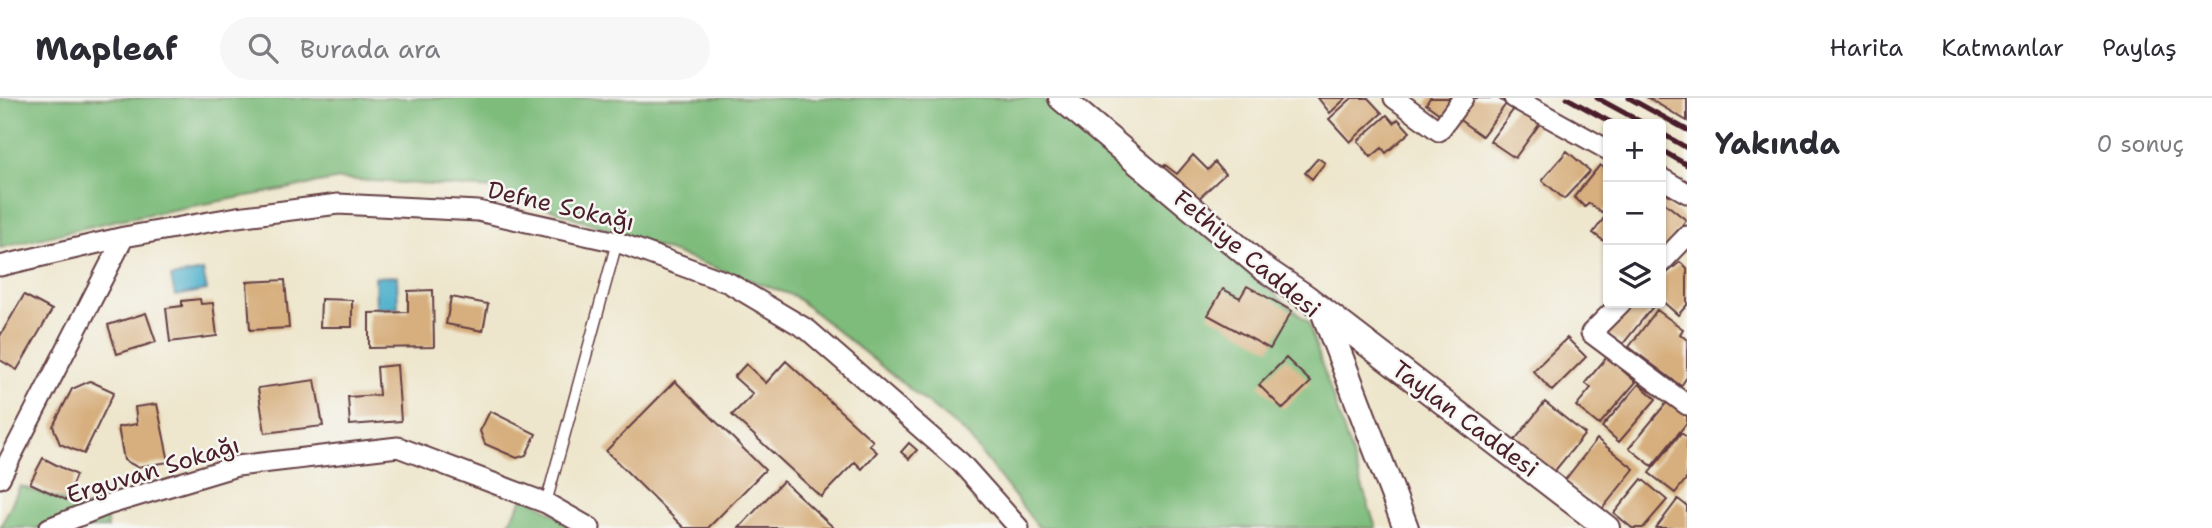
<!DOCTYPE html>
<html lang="tr">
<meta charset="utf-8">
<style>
:root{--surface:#fff;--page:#f7f7f7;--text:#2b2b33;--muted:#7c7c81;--line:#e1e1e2}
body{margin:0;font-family:"Shantell Sans",sans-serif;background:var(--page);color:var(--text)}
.controls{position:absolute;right:21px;top:21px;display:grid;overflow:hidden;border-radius:7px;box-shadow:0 2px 5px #0004}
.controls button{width:63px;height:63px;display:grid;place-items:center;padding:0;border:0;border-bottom:2px solid var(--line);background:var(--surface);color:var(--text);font:35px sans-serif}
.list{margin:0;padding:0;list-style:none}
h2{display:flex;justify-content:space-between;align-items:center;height:91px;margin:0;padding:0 28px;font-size:30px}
h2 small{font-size:23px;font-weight:400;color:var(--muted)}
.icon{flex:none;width:38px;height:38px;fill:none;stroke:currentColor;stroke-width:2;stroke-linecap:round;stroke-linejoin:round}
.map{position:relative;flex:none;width:1687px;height:430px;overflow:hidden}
header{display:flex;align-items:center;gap:42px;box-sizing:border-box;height:98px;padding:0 35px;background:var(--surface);border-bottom:2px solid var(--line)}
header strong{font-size:33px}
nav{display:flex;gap:38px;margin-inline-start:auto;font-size:24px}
.search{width:490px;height:63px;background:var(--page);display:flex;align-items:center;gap:18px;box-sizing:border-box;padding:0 24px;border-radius:38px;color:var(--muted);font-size:26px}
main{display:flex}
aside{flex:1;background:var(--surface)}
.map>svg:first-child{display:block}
.forest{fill:#7ebc7b;stroke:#646e53;stroke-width:2}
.water{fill:#4aaeca;stroke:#4a667a;stroke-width:2}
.building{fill:#d7af7e}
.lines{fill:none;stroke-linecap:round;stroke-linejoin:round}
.service-casing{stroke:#633d43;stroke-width:13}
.minor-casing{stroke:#633d43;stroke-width:23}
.tertiary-casing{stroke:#633d43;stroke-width:28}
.service{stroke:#fff;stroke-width:10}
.minor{stroke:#fff;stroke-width:19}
.tertiary{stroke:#fff;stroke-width:24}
.rail{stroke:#4a1f2b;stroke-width:5}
.labels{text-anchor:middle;stroke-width:5;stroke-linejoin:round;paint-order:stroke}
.street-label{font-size:24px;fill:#4a1f2b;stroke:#f6f6f2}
</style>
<header>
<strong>Mapleaf</strong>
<div class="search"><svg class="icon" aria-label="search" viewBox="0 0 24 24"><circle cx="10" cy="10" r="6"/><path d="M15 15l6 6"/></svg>Burada ara</div>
<nav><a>Harita</a><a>Katmanlar</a><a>Paylaş</a></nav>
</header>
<main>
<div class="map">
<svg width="1687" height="430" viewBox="0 0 1687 430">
<rect width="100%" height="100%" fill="#f6f6f2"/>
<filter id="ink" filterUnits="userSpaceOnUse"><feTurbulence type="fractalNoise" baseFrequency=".0143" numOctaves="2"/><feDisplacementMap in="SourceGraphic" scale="14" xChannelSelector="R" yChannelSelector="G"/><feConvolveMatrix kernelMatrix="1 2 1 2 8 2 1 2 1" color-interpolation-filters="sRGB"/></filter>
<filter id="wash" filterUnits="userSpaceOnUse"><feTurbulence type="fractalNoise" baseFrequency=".00686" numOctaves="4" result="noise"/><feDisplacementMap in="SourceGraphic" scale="28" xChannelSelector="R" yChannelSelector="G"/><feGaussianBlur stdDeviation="1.57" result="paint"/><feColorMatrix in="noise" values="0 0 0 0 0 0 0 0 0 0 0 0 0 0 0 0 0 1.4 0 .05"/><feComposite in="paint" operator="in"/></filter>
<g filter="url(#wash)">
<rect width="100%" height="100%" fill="#eee6cc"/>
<!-- forest -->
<path class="forest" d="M 0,0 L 1041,0 L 1308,224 L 1376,430 L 1039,430 L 967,337 L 794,198 L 495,91 L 340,81 L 117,122 L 0,150 Z
M 20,388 L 106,417 L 108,430 L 0,430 Z
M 525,397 L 575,430 L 506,430 Z"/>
<!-- water -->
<path class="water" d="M 203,173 L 207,192 L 175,198 L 171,179 Z
M 397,178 L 398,210 L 376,210 L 375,179 Z"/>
<g id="blocks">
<!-- building -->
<path class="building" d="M 1318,0 L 1346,0 L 1330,15 Z
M 1352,0 L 1368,0 L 1382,15 L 1350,44 L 1329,21 Z
M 1430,0 L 1458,0 L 1444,19 L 1426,6 Z
M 1472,0 L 1498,0 L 1506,6 L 1482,38 L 1457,20 Z
M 1648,0 L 1687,0 L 1687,23 Z
M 1517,7 L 1541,24 L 1515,60 L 1490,43 Z
M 1387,17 L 1394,25 L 1398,21 L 1410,34 L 1386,55 L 1382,50 L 1371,59 L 1358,43 Z
M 1567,53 L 1590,73 L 1564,101 L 1542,82 Z
M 1193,57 L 1208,72 L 1215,64 L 1225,76 L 1193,106 L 1156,75 L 1165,67 L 1177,76 Z
M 1318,60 L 1325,65 L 1312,81 L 1305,75 Z
M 1600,67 L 1608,73 L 1608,107 L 1602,115 L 1589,105 L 1585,109 L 1574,99 Z
M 1661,102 L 1686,122 L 1661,154 Z
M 1607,116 L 1608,117 L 1608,146 L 1593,135 Z
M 1680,164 L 1687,170 L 1687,207 L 1678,217 L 1661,202 L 1661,180 Z
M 285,182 L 289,230 L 250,232 L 247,184 Z
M 1247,188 L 1292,213 L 1270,251 L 1208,217 L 1223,191 L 1240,200 Z
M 433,192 L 434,249 L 369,250 L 369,215 L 408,214 L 408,193 Z
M 24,197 L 52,212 L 17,272 L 0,262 L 0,238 Z
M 451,199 L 488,206 L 483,233 L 446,226 Z
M 200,201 L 201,206 L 213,205 L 217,238 L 170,244 L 166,210 L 182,208 L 182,203 Z
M 321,201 L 352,202 L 352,229 L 320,229 Z
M 1635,205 L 1646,205 L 1652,210 L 1623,246 L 1605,233 L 1616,218 Z
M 1657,212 L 1683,231 L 1680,236 L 1687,242 L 1687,279 L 1681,288 L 1629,249 Z
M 146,215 L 156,244 L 117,256 L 108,227 Z
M 1567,240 L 1586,259 L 1552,293 L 1533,273 Z
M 1607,259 L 1636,284 L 1599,327 L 1576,308 L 1591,290 L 1585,285 Z
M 1286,260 L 1311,284 L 1283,311 L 1259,287 Z
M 786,263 L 873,343 L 869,347 L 877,354 L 862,371 L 855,364 L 821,399 L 732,317 L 753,296 L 734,279 L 746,266 L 766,285 Z
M 397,267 L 401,323 L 350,327 L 348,299 L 379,297 L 377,269 Z
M 315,282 L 323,328 L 265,335 L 258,290 Z
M 90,283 L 114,294 L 84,356 L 60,346 L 53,328 L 72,291 Z
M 675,283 L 765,372 L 708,430 L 684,430 L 606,353 Z
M 1639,286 L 1656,301 L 1619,344 L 1602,329 Z
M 1668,303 L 1687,318 L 1687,325 L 1652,368 L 1629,350 Z
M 1545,304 L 1585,336 L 1553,375 L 1514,343 Z
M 157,306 L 169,364 L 137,369 L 124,362 L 118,329 L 137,326 L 135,309 Z
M 490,313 L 536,336 L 526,357 L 517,360 L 485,346 L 480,333 Z
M 1681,335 L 1687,339 L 1687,380 L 1675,395 L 1649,375 Z
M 1597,341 L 1634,371 L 1602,411 L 1565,382 Z
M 909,345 L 917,352 L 909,361 L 901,354 Z
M 43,360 L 76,377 L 66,402 L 30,385 Z
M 1642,381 L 1667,402 L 1643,430 L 1632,430 L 1614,415 Z
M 783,383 L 834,430 L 739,430 Z
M 1678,401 L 1687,408 L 1687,430 L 1656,430 Z"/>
</g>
</g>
<g filter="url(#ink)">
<use href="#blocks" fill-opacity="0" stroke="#633d43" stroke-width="2"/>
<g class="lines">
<defs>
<path id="service" d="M 546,405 L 617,144"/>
<path id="minor" d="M 1394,0 L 1439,33 L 1463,0
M 1514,0 L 1608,52
M 1661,80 L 1687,95
M 1661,165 L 1687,138
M 0,168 L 124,139 L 237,119 L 338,106 L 478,113 L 617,144 L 729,185 L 808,232 L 961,365 L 1019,430
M 1621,205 L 1591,235 L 1687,307
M 0,380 L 124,139
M 49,430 L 107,407 L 237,368 L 398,349 L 546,405 L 590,430"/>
<path id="tertiary" d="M 1061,0 L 1263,170 L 1306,199 L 1607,430
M 1323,213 L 1406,430"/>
</defs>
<!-- service casing -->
<use href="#service" class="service-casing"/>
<!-- minor casing -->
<use href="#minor" class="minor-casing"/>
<!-- tertiary casing -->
<use href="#tertiary" class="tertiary-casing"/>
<!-- service -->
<use href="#service" class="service"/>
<!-- minor -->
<use href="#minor" class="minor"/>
<!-- tertiary -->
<use href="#tertiary" class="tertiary"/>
<!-- rail -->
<path class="rail" d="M 1567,0 L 1614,26
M 1597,0 L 1645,26
M 1629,0 L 1687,32
M 1661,35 L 1687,50
M 1661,52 L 1687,67"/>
</g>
</g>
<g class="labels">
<!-- street labels -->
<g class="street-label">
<text transform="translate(561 108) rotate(13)" y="8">Defne Sokağı</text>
<text transform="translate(1247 156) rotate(40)" y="8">Fethiye Caddesi</text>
<text transform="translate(1465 321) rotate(37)" y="8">Taylan Caddesi</text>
<text transform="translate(153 372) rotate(-17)" y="8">Erguvan Sokağı</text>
</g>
</g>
</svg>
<div class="controls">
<button>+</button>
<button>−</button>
<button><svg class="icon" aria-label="layers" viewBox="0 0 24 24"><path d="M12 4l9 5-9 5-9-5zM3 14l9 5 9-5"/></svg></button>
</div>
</div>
<aside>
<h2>Yakında<small>0 sonuç</small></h2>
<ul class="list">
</ul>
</aside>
</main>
